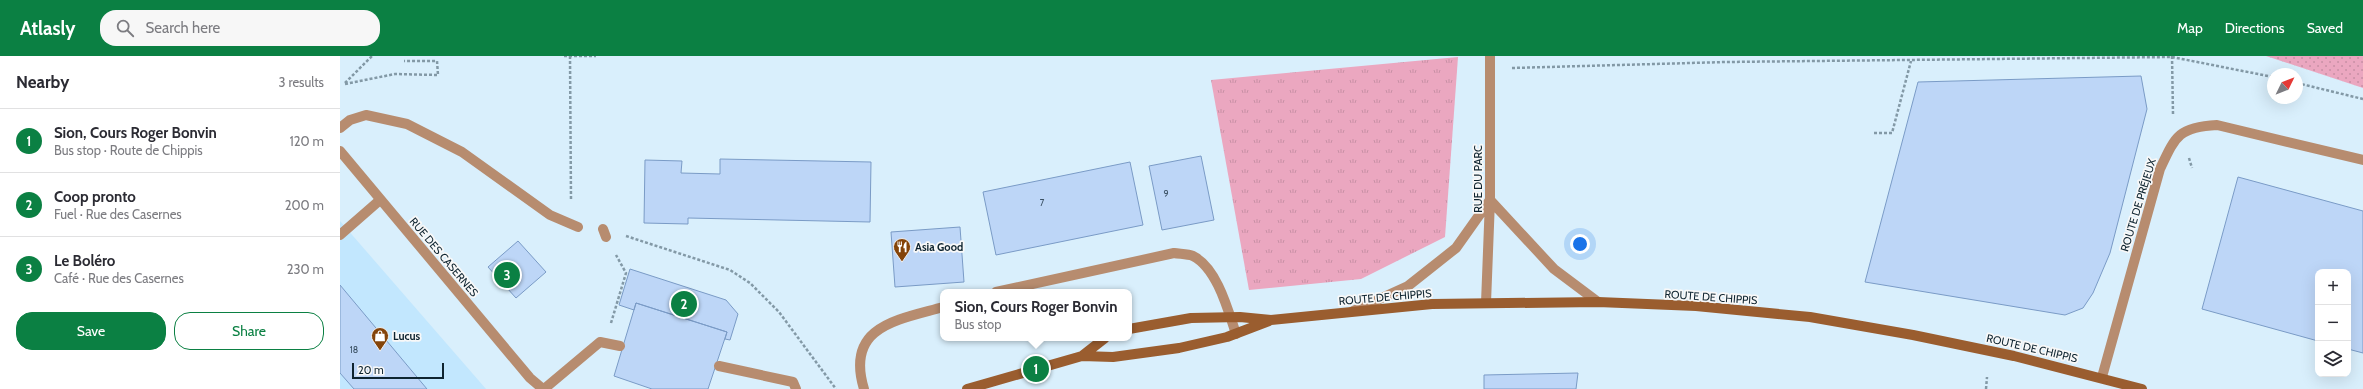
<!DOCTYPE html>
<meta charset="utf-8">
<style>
:root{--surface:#fff;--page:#f7f7f7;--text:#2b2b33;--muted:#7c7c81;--line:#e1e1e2;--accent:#0b8043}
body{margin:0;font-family:Cabin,sans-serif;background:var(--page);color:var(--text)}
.controls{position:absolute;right:12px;bottom:12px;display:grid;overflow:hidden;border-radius:8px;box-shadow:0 4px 16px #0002}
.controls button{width:36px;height:36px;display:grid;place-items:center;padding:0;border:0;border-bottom:1px solid var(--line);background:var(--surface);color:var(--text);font:20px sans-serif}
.compass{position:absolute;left:1927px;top:12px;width:36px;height:36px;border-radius:50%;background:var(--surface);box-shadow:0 4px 16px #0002;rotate:47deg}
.scale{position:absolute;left:12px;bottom:10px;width:92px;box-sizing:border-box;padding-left:4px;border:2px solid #0e2430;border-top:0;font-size:11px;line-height:14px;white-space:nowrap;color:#0e2430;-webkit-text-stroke:3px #f8f8f8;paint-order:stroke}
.you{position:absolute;left:1240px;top:188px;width:14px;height:14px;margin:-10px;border:3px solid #fff;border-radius:50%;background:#1a73e8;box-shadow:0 0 0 6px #1a73e833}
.badge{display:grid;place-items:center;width:26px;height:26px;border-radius:50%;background:var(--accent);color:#fff;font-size:13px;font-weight:700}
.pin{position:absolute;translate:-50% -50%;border:2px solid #fff;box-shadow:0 1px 4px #0006}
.popup{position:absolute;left:600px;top:233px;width:192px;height:52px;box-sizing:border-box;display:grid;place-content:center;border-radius:8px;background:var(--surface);filter:drop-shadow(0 1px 3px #0005);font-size:13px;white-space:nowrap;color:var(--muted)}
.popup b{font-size:15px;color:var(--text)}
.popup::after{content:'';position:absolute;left:50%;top:100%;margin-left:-8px;border:8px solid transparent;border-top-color:var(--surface)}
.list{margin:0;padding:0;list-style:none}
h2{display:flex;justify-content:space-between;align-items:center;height:52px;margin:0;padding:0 16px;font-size:17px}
h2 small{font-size:13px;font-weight:400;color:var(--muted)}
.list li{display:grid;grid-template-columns:26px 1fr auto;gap:12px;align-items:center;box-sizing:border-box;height:64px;padding:0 16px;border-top:1px solid var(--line)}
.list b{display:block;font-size:15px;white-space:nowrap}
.list p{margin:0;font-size:13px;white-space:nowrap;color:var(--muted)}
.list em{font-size:13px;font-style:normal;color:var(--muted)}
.actions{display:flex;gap:8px;padding:12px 16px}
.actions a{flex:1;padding:9px 0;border:1px solid var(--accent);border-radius:16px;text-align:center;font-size:14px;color:var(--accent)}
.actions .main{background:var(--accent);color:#fff}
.icon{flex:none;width:22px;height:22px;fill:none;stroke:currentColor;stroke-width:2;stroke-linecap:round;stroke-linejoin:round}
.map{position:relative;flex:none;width:2023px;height:333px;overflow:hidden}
header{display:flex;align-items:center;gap:24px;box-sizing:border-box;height:56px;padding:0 20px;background:var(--accent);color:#fff}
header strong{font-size:19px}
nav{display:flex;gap:22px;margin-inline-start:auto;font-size:14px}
.search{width:280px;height:36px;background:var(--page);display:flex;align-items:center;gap:10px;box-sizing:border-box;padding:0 14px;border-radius:16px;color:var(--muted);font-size:15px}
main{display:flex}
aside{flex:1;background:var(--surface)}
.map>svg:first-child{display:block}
.built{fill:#c2e7fe}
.grass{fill:url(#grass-tufts)}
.park{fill:url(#park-dots)}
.building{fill:#bdd6f7;stroke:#7a9bc6}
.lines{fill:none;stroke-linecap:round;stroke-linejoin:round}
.path{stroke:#8399a6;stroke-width:2.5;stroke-dasharray:3 2;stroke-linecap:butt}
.lane{stroke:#b78c6f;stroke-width:10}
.street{stroke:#b78c6f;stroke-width:10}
.secondary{stroke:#9a5d2f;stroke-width:10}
.labels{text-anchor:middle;stroke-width:3.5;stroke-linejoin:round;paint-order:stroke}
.number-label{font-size:9px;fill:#3a5062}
.street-label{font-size:11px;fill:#0e2430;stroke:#f8f8f8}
.poi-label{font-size:11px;font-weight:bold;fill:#0e2430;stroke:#f8f8f8;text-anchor:start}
</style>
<header>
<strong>Atlasly</strong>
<div class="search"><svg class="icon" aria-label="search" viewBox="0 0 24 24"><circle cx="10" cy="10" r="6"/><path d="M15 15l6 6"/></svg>Search here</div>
<nav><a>Map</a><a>Directions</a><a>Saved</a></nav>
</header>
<main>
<aside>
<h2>Nearby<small>3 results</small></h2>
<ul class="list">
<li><span class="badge">1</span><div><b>Sion, Cours Roger Bonvin</b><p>Bus stop · Route de Chippis</p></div><em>120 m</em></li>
<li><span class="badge">2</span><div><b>Coop pronto</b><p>Fuel · Rue des Casernes</p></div><em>200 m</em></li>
<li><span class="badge">3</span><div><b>Le Boléro</b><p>Café · Rue des Casernes</p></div><em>230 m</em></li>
</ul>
<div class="actions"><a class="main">Save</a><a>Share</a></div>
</aside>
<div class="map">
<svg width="2023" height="333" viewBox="0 0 2023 333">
<defs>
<pattern id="grass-tufts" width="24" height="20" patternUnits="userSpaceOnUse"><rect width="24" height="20" fill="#eba7c0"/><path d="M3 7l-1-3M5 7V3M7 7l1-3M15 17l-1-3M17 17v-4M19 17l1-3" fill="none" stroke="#c890a5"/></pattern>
<pattern id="park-dots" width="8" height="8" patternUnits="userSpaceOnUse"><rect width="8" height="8" fill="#eba7c0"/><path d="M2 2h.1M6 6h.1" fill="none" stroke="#c890a5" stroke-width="1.8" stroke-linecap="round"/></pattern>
</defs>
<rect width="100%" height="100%" fill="#d9effc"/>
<!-- built -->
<path class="built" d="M 0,165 L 146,333 L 0,333 Z"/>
<!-- grass -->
<path class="grass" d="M 1118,1 L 1105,181 L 1021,223 L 909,234 L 871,24 Z"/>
<!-- park -->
<path class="park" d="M 1926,0 L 2023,0 L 2023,32 Z"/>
<!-- building -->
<path class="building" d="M 1801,20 L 1807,53 L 1770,197 L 1753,237 L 1743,252 L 1725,259 L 1525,226 L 1578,26 Z
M 861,100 L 874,164 L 822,174 L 809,110 Z
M 380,103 L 531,106 L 530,166 L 348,162 L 348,168 L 304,167 L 305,104 L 342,105 L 341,117 L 380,118 Z
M 790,106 L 803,169 L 656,199 L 643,136 Z
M 1898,121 L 2023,155 L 2023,297 L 2008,293 L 2008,216 L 1978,216 L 1978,285 L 1862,253 Z
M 620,171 L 624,226 L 555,231 L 551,176 Z
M 178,185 L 206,216 L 176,242 L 148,211 Z
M 290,213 L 386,244 L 398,258 L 390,284 L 385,283 L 387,276 L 296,247 L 294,254 L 279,249 Z
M 0,229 L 87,333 L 14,333 L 0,317 Z
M 296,247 L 387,276 L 368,333 L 312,333 L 274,320 Z
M 1238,317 L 1236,333 L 1144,333 L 1144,319 Z"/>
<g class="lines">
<!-- path -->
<path class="path" d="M 224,0 L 256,0
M 230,0 L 231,145
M 1832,0 L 1833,58
M 1172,12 L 1386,6 L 1832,1 L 1933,21
M 5,27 L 32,0
M 1957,27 L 2023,43
M 5,28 L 55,18 L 98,19 L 97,5 L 64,5
M 1534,77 L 1552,77 L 1571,5
M 1849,102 L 1852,112
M 286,180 L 390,214 L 410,227 L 439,256 L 496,333
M 271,267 L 286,217 L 276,199
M 1646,333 L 1647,321"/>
<!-- lane -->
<path class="lane" d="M 0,72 L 10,64 L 26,59 L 67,68 L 122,96 L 210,159 L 238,171
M 263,173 L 266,181
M 0,179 L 40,144
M 656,236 L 834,197 C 840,198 848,198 853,200 C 877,212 888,254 896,278
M 379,310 L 453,326 L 456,333
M 204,333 L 260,286 L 280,290
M 524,333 C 505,270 557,264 603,251"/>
<!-- street -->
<path class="street" d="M 0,95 L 190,322 L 203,333
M 1150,144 L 1214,213 L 1258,246
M 1146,247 L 1150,144 L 1150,0
M 1013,255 L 1068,230 L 1116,192 L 1150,144
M 1762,321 L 1820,113 C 1835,81 1838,71 1877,69 L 2023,104"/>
<!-- secondary -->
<path class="secondary" d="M 789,273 L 851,262 L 900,261 L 931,264 L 1092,248 L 1258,246 L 1356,250 L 1470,261 L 1573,279 L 1674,300 L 1802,333
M 742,300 L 765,282
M 627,333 L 742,300 L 773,301 L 839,292 L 887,281 L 929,265"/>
</g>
<!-- icons -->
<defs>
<symbol id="restaurant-pin" viewBox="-11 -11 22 30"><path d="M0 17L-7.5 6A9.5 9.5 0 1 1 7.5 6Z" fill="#84440a" stroke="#f8f8f8"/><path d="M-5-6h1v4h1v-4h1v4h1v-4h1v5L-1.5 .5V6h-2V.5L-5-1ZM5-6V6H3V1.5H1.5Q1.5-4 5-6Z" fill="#fff"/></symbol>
<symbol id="shop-pin" viewBox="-11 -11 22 30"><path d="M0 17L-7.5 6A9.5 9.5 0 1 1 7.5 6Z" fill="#84440a" stroke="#f8f8f8"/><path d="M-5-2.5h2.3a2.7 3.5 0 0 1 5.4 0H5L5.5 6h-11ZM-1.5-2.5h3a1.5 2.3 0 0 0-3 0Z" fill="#fff"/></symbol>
</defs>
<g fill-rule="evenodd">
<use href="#restaurant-pin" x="552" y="181" width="20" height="27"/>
<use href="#shop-pin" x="30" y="270" width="20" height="27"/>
</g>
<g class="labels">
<!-- number labels -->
<g class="number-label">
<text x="826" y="141">9</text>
<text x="702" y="150">7</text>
<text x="14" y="297">18</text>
</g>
<!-- street labels -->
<g class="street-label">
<text transform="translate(1138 123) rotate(-90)" y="4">RUE DU PARC</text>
<text transform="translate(1798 149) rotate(-73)" y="4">ROUTE DE PRÉJEUX</text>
<text transform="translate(104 201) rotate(50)" y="4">RUE DES CASERNES</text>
<text transform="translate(1045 241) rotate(-5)" y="4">ROUTE DE CHIPPIS</text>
<text transform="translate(1371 241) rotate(4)" y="4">ROUTE DE CHIPPIS</text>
<text transform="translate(1692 292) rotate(13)" y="4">ROUTE DE CHIPPIS</text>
</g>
<!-- poi labels -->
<g class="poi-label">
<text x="575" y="195">Asia Good</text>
<text x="53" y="284">Lucus</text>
</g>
</g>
</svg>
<div class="controls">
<button>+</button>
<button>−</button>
<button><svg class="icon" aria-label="layers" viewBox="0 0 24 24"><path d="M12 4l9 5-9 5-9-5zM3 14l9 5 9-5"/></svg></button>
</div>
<svg class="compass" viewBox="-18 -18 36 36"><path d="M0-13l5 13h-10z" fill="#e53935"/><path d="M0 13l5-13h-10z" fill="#7c7c81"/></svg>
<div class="scale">20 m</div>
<div class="you"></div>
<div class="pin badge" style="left:696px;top:313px">1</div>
<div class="popup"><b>Sion, Cours Roger Bonvin</b>Bus stop</div>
<div class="pin badge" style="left:344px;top:248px">2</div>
<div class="pin badge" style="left:167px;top:219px">3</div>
</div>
</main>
